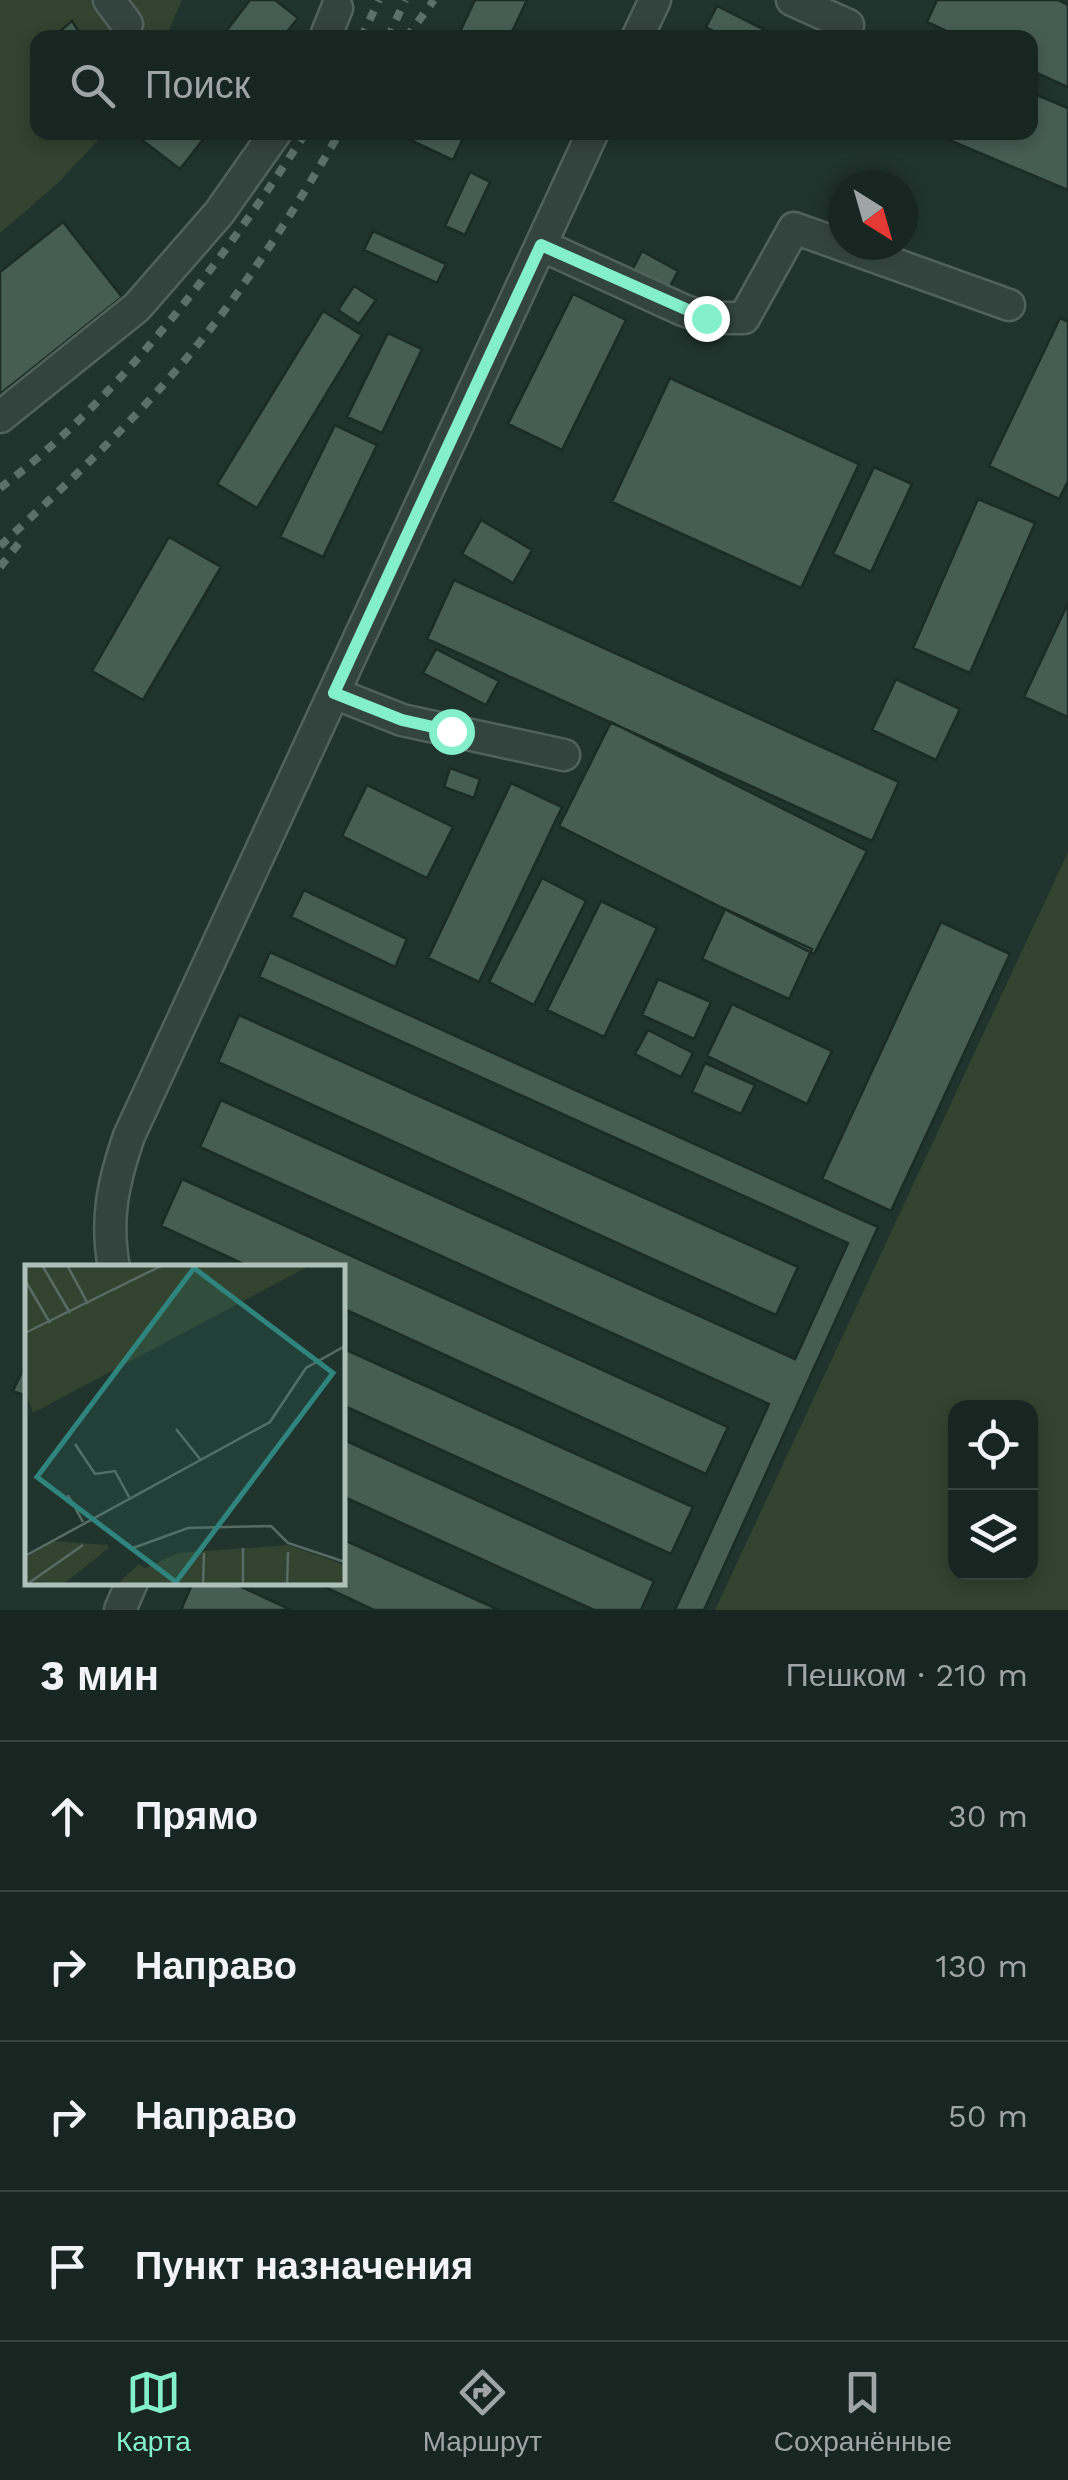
<!DOCTYPE html>
<html lang="ru">
<meta charset="utf-8">
<style>
:root{--surface:#182621;--page:#25322e;--text:#f1f3f6;--muted:#9fa5a5;--line:#36433f;--accent:#84f0cb}
body{margin:0;font-family:"Work Sans",sans-serif;background:var(--page);color:var(--text)}
.controls{position:absolute;right:30px;bottom:30px;display:grid;overflow:hidden;border-radius:20px;box-shadow:0 5px 15px #0003}
.controls button{width:90px;height:90px;display:grid;place-items:center;padding:0;border:0;border-bottom:2px solid var(--line);background:var(--surface);color:var(--text);font:50px sans-serif}
.compass{position:absolute;left:828px;top:170px;width:90px;height:90px;border-radius:50%;background:var(--surface);box-shadow:0 5px 15px #0003;rotate:143deg}
.stop{position:absolute;width:30px;height:30px;margin:-22px;border:8px solid #84f0cb;border-radius:50%;background:#fff}
.stop.end{background:#84f0cb;border-color:#fff;box-shadow:0 2px 10px #0008}
.list{margin:0;padding:0;list-style:none}
h2{display:flex;justify-content:space-between;align-items:center;height:130px;margin:0;padding:0 40px;font-size:42px}
h2 small{font-size:32px;font-weight:400;color:var(--muted)}
.list li{display:grid;grid-template-columns:65px 1fr auto;gap:30px;align-items:center;box-sizing:border-box;height:150px;padding:0 40px;border-top:2px solid var(--line)}
.list b{display:block;font-size:38px;white-space:nowrap}
.list em{font-size:32px;font-style:normal;color:var(--muted)}
.icon{flex:none;width:55px;height:55px;fill:none;stroke:currentColor;stroke-width:2;stroke-linecap:round;stroke-linejoin:round}
.map{position:relative;flex:none;width:1068px;height:1610px;overflow:hidden}
.search{position:absolute;background:var(--surface);box-shadow:0 5px 15px #0003;left:30px;right:30px;top:30px;height:110px;display:flex;align-items:center;gap:25px;box-sizing:border-box;padding:0 35px;border-radius:20px;color:var(--muted);font-size:38px}
.sheet{height:730px;background:var(--surface)}
nav{display:flex;justify-content:space-around;align-items:center;box-sizing:border-box;height:140px;border-top:2px solid var(--line);background:var(--surface);font-size:28px;color:var(--muted)}
nav a{display:grid;justify-items:center;gap:5px}
nav .on{color:var(--accent)}
.map>svg:first-child{display:block}
.green{fill:#324330;fill-rule:evenodd}
.building{fill:#465d54;stroke:#1b2b25;stroke-width:2.5}
.lines{fill:none;stroke-linecap:round;stroke-linejoin:round}
.minor-casing{stroke:#51625c;stroke-width:35}
.minor{stroke:#33443e;stroke-width:30}
.rail{stroke:#5a7068;stroke-width:8;stroke-dasharray:10 10;stroke-linecap:butt}
.route{stroke:#84f0cb;stroke-width:12}
.inset-road{fill:none;stroke:#586c65;stroke-width:2.5}
.view{fill:#2f857d;fill-opacity:0.15;stroke:#2f857d;stroke-width:5}
.inset-edge{fill:none;stroke:#adc1ba;stroke-width:5}
</style>
<div class="map">
<svg width="1068" height="1610" viewBox="0 0 1068 1610">
<rect width="100%" height="100%" fill="#20332c"/>
<!-- green -->
<path class="green" d="M 0,0 L 182,0 L 166,37 L 38,38 L 38,132 L 105,133 L 56,185 L 0,233 Z
M 1068,852 L 1068,1610 L 715,1610 ZM 956,1408 L 1030,1408 L 1030,1572 L 956,1572 Z"/>
<!-- building -->
<path class="building" d="M 250,0 L 275,0 L 298,18 L 282,38 L 221,38 Z
M 475,0 L 527,0 L 509,38 L 457,38 Z
M 937,0 L 1058,0 L 1068,5 L 1068,87 L 1030,70 L 1030,38 L 961,38 L 927,22 Z
M 717,6 L 779,37 L 726,38 L 706,27 Z
M 72,21 L 83,38 L 52,38 Z
M 1030,92 L 1068,108 L 1068,190 L 930,132 L 1030,132 Z
M 148,132 L 209,132 L 180,169 L 142,140 Z
M 413,132 L 466,132 L 453,160 L 410,140 Z
M 470,172 L 490,182 L 465,235 L 445,226 Z
M 63,222 L 122,297 L 0,394 L 0,272 Z
M 373,231 L 446,264 L 437,283 L 364,250 Z
M 642,251 L 678,271 L 663,300 L 627,280 Z
M 354,286 L 376,300 L 359,324 L 338,310 Z
M 573,294 L 626,320 L 562,450 L 508,424 Z
M 323,311 L 362,335 L 257,508 L 217,484 Z
M 1060,318 L 1068,322 L 1068,481 L 1059,499 L 989,466 Z
M 388,333 L 422,349 L 382,433 L 347,417 Z
M 670,378 L 859,464 L 801,588 L 612,502 Z
M 335,425 L 377,445 L 323,557 L 280,537 Z
M 874,467 L 912,484 L 871,572 L 833,554 Z
M 978,499 L 1035,523 L 970,673 L 913,648 Z
M 481,520 L 532,550 L 513,583 L 462,554 Z
M 169,537 L 221,567 L 143,700 L 92,671 Z
M 454,580 L 899,782 L 872,841 L 427,639 Z
M 1068,603 L 1068,717 L 1024,697 Z
M 436,649 L 499,681 L 486,705 L 423,673 Z
M 896,679 L 960,709 L 936,760 L 872,730 Z
M 611,722 L 867,851 L 814,954 L 559,826 Z
M 450,768 L 480,779 L 474,798 L 444,787 Z
M 511,783 L 562,807 L 479,982 L 428,958 Z
M 367,785 L 453,827 L 427,878 L 342,836 Z
M 542,878 L 586,901 L 534,1005 L 489,982 Z
M 304,890 L 407,939 L 395,967 L 291,917 Z
M 601,901 L 657,928 L 604,1037 L 547,1010 Z
M 725,909 L 812,949 L 789,999 L 702,959 Z
M 941,922 L 1010,954 L 891,1211 L 822,1179 Z
M 270,952 L 878,1227 L 704,1610 L 675,1610 L 769,1404 L 200,1147 L 221,1100 L 795,1359 L 848,1243 L 259,977 Z
M 658,979 L 711,1002 L 694,1039 L 642,1015 Z
M 732,1004 L 832,1051 L 807,1104 L 707,1056 Z
M 239,1015 L 798,1267 L 776,1315 L 218,1062 Z
M 648,1030 L 693,1053 L 681,1077 L 635,1054 Z
M 705,1063 L 755,1085 L 741,1114 L 692,1092 Z
M 182,1179 L 728,1427 L 706,1474 L 342,1308 L 342,1268 L 252,1268 L 161,1226 Z
M 342,1348 L 693,1507 L 671,1554 L 342,1405 Z
M 28,1359 L 28,1397 L 13,1391 Z
M 342,1439 L 654,1581 L 641,1610 L 594,1610 L 342,1496 Z
M 342,1539 L 499,1610 L 374,1610 L 314,1582 L 342,1582 Z
M 193,1582 L 231,1582 L 291,1610 L 181,1610 Z"/>
<g class="lines">
<defs>
<path id="minor" d="M 109,0 L 127,24
M 792,0 L 848,25
M 325,38 L 337,8
M 637,38 L 655,0
M 541,245 L 683,310 L 706,318 L 744,318 L 794,228 L 1009,305
M 0,417 L 137,307 L 219,213 L 276,132
M 334,693 L 402,720 L 564,755
M 114,1268 C 105,1219 113,1183 129,1136 L 593,132
M 120,1610 L 132,1582"/>
</defs>
<!-- minor casing -->
<use href="#minor" class="minor-casing"/>
<!-- minor -->
<use href="#minor" class="minor"/>
<!-- rail -->
<path class="rail" d="M 361,38 L 379,0
M 388,38 L 405,0
M 406,38 L 434,0
M 0,488 C 119,399 226,257 306,132
M 0,546 C 69,482 140,416 199,343 C 252,278 298,204 340,132
M 0,567 L 23,538"/>
</g>
<g class="lines">
<!-- route -->
<path class="route" d="M 451,731 L 402,720 L 334,693 L 541,245 L 706,318"/>
</g>
<!-- overview -->
<g transform="translate(25 1265)">
<rect width="320" height="320" fill="#20332c"/>
<path d="M 0,0 L 286,0 L 8,148 L 0,126 ZM 28,276 L 83,280 L 84,283 L 37,320 L 0,320 L 0,293 ZM 263,280 L 320,300 L 320,320 L 91,320 L 114,299 L 120,303 L 153,288 Z" fill="#324330"/>
<path class="inset-road" d="M 17,0 L 45,48M 42,0 L 63,39M 0,15 L 25,58M 0,68 L 138,0M 151,164 L 175,194M 50,179 L 70,209 L 90,206 L 104,232M 43,230 L 58,257M 108,283 L 163,263 L 246,261 L 263,278 L 320,297M 0,291 L 245,157 L 281,103 L 320,81M 1,320 L 58,280M 178,320 L 179,288M 218,320 L 218,283M 262,320 L 263,287"/>
<path class="view" d="M 169,3 L 308,108 L 151,317 L 12,212 Z"/>
<rect width="320" height="320" class="inset-edge"/>
</g>
</svg>
<div class="controls">
<button><svg class="icon" aria-label="locate" viewBox="0 0 24 24"><circle cx="12" cy="12" r="6"/><path d="M12 2v4M12 18v4M2 12h4M18 12h4"/></svg></button>
<button><svg class="icon" aria-label="layers" viewBox="0 0 24 24"><path d="M12 4l9 5-9 5-9-5zM3 14l9 5 9-5"/></svg></button>
</div>
<svg class="compass" viewBox="-18 -18 36 36"><path d="M0-13l5 13h-10z" fill="#e53935"/><path d="M0 13l5-13h-10z" fill="#9fa5a5"/></svg>
<div class="stop" style="left:451px;top:731px"></div>
<div class="stop end" style="left:706px;top:318px"></div>
<div class="search"><svg class="icon" aria-label="search" viewBox="0 0 24 24"><circle cx="10" cy="10" r="6"/><path d="M15 15l6 6"/></svg>Поиск</div>
</div>
<section class="sheet">
<h2>3 мин<small>Пешком · 210 m</small></h2>
<ul class="list">
<li><svg class="icon" aria-label="ahead" viewBox="0 0 24 24"><path d="M12 20V5M6 11l6-6 6 6"/></svg><div><b>Прямо</b></div><em>30 m</em></li>
<li><svg class="icon" aria-label="right" viewBox="0 0 24 24"><path d="M7 20v-9h11M14 6l5 5-5 5"/></svg><div><b>Направо</b></div><em>130 m</em></li>
<li><svg class="icon" aria-label="right" viewBox="0 0 24 24"><path d="M7 20v-9h11M14 6l5 5-5 5"/></svg><div><b>Направо</b></div><em>50 m</em></li>
<li><svg class="icon" aria-label="arrive" viewBox="0 0 24 24"><path d="M6 21V4h12l-3 4 3 4H6"/></svg><div><b>Пункт назначения</b></div></li>
</ul>
</section>
<nav>
<a class="on"><svg class="icon" aria-label="map" viewBox="0 0 24 24"><path d="M3 6l6-2 6 2 6-2v14l-6 2-6-2-6 2zM9 4v14M15 6v14"/></svg>Карта</a>
<a><svg class="icon" aria-label="directions" viewBox="0 0 24 24"><path d="M12 3l9 9-9 9-9-9zM9 14v-3h6M13 9l2 2-2 2"/></svg>Маршрут</a>
<a><svg class="icon" aria-label="saved" viewBox="0 0 24 24"><path d="M7 4h10v16l-5-4-5 4z"/></svg>Сохранённые</a>
</nav>
